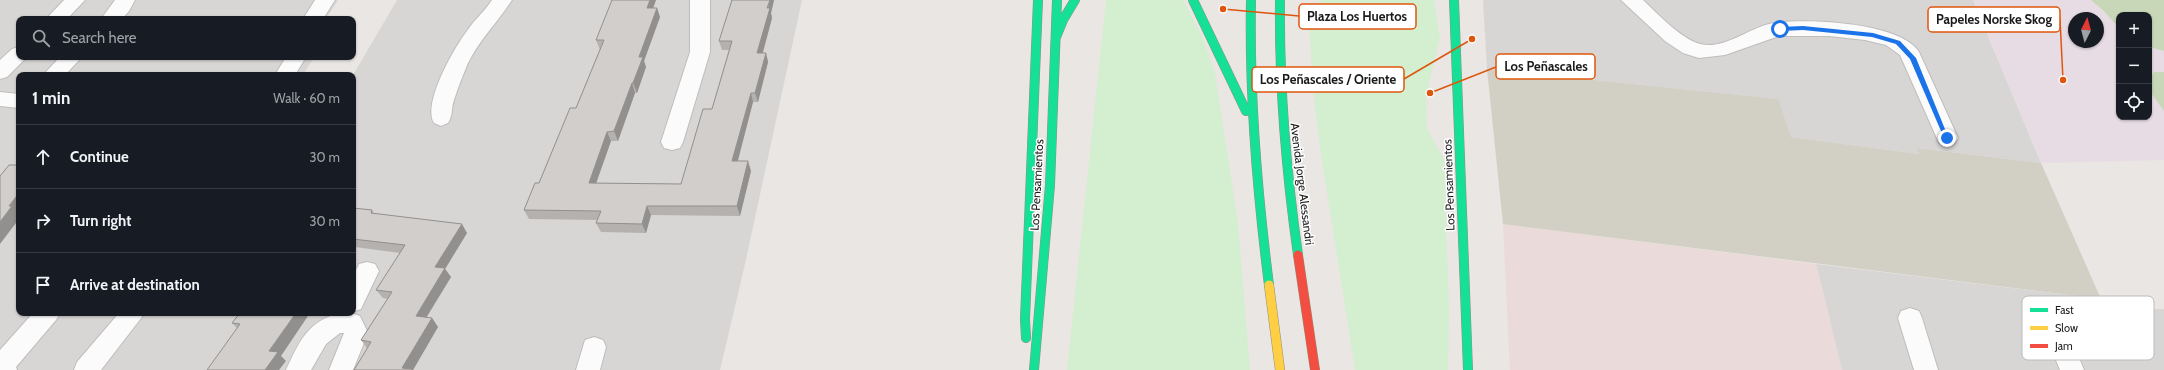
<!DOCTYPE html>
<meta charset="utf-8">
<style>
:root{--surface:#171b24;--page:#20242c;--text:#f1f3f6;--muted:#9ea1a6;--line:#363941}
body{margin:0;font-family:Cabin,sans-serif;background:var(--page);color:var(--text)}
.controls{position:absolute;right:12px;top:12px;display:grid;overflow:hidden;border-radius:8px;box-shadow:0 1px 3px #0004}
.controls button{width:36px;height:36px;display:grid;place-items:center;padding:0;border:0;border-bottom:1px solid var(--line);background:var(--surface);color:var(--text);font:20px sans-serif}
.compass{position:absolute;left:2068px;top:12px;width:36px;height:36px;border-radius:50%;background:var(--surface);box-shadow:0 1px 3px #0004;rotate:6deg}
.stop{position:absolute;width:12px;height:12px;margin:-9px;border:3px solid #1a73e8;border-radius:50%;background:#fff}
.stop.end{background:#1a73e8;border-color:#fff;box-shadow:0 1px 4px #0008}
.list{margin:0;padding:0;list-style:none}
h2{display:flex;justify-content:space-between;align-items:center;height:52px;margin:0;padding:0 16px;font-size:17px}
h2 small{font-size:13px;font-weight:400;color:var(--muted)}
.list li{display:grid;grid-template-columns:26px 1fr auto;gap:12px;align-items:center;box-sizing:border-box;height:64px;padding:0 16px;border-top:1px solid var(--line)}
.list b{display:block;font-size:15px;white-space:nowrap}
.list em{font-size:13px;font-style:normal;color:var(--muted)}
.icon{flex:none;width:22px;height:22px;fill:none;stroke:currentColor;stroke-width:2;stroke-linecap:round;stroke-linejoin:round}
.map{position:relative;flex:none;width:2164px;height:370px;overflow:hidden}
.search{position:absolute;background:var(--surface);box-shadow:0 1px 3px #0004;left:16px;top:16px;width:340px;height:44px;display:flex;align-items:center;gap:10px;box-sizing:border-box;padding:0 14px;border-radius:8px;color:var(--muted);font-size:15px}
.panel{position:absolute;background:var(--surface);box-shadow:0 1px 3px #0004;left:16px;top:72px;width:340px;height:244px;border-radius:8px}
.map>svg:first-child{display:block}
.residential{fill:#d8d6d5}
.commercial{fill:#ebdada}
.industrial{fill:#e7dce4;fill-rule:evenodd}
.construction{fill:#d2cfc5}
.forest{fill:#c9d7b9}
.park{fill:#d4efcf}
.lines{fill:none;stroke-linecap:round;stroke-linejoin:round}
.street-casing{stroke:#bfbdbc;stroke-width:2}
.fast-casing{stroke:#92907d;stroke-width:10}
.slow-casing{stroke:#92907d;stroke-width:10}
.jam-casing{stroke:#92907d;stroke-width:10}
.street{fill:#fcfbfb;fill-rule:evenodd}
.fast{stroke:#16e098;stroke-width:9}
.slow{stroke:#ffcf43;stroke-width:9}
.jam{stroke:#f24e42;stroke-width:9}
.wall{fill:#b4b1af}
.shaded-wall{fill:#92908f}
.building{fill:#d1cecc;stroke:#92908f}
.route{fill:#1a73e8}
.labels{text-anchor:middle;stroke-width:3;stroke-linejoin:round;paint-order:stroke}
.street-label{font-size:12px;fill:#1b1b1b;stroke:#fff}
.key{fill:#fff;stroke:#bbb;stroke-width:1}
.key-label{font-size:11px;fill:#1b1b1b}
.leader{fill:none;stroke:#de560d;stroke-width:1.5}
.callout-dot{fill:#de560d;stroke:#fff;stroke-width:1.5}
.callout{fill:#fff;stroke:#de560d;stroke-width:1.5}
.callout-label{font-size:13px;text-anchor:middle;font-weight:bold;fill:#1b1b1b}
</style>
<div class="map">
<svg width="2164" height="370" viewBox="0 0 2164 370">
<rect width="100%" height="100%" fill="#e9e6e3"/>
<!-- residential -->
<path class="residential" d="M 0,0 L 338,0 L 328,16 L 338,17 L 336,19 L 19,19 L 19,57 L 314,57 L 303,75 L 19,75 L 19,313 L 353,313 L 353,75 L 397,0 L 802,0 L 745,264 L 720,370 L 0,370 Z
M 1483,0 L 1973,0 L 2041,163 L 1918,148 L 1919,154 L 1791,137 L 1777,99 L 1487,69 Z
M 1816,264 L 2101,299 L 2106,309 L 2164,309 L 2164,370 L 1842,370 Z"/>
<!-- commercial -->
<path class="commercial" d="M 1503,224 L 1816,264 L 1842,370 L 1510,370 Z"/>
<!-- industrial -->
<path class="industrial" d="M 1973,0 L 2164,0 L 2164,160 L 2041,163 ZM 2119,15 L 2149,15 L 2149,117 L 2119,117 ZM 2074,18 L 2098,18 L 2098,42 L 2074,42 Z"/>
<!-- construction -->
<path class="construction" d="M 1487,69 L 1778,99 L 1791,137 L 1919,154 L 1917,148 L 2041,163 L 2101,299 L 1503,224 Z"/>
<!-- forest -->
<path class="forest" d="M 2091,0 L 2164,0 L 2164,51 L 2149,47 L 2149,15 L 2119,15 L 2119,28 L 2103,10 Z
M 2154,72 L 2164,72 L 2164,111 L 2149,90 L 2151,77 Z"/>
<!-- park -->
<path class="park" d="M 1106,0 L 1183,0 L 1203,38 L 1215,73 L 1238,223 L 1250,370 L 1067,370 Z
M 1319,0 L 1434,0 L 1440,38 L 1426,95 L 1427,128 L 1444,160 L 1449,310 L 1448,370 L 1355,370 L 1320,148 L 1313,89 L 1309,20 L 1320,21 Z"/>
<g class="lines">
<defs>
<path id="street" d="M 64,0 L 85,0 L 67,19 L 46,19 Z
M 115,0 L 135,0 L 129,11 L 122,19 L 101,19 Z
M 315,0 L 335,0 L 323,19 L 303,19 Z
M 492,0 L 512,0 C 498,22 480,39 468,63 C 463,75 458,87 454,100 C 451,108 453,116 448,123 L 441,126 L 434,123 C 422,104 454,48 467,31 C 474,20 485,11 492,0 Z
M 690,0 L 710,0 L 710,52 L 683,142 L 680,148 L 672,150 L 664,148 L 661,142 L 690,52 Z
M 1621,0 L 1643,0 C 1657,13 1681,39 1700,44 C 1723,50 1748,29 1769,24 C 1802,17 1901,22 1919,52 L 1958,138 L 1955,143 L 1947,146 L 1939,143 L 1900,55 L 1886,45 L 1865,40 L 1829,36 L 1779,36 L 1725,55 L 1699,58 L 1683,53 L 1665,41 Z
M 19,47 L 19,57 L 27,57 L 7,77 L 0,79 L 0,60 L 12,49 Z
M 60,57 L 82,57 L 65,75 L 43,75 Z
M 286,57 L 306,57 L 295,75 L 275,75 Z
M 0,92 L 19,94 L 19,108 L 0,106 Z
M 367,262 L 375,264 L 379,271 L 361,309 L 353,312 L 353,276 L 359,264 Z
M 1910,308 L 1919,311 L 1922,318 L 1938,370 L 1914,370 L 1898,318 L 1901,311 Z
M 33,313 L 60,313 L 56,320 L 16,367 L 17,370 L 0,370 L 0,350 Z
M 119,313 L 145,313 L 101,370 L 74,370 L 77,362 Z
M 339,313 L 351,313 L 360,316 L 368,333 L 353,370 L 329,370 L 344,333 L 340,333 L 326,344 L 311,370 L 286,370 C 299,342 307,322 339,313 Z
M 2059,328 L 2068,331 L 2084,370 L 2060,370 L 2047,338 L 2050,331 Z
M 594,337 L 603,340 L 606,347 L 600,370 L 576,370 L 585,340 Z"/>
<path id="fast" d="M 1193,0 L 1246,111
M 1251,0 C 1249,96 1257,190 1269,285
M 1280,0 C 1279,86 1286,170 1298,255
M 1454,0 L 1468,370
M 1056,37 L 1063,20 L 1075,0
M 1026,338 L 1025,319 L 1038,0
M 1034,370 L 1050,185 L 1057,0"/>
<path id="slow" d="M 1269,285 L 1280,370"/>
<path id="jam" d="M 1298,255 L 1315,370"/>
</defs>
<!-- street casing -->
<use href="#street" class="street-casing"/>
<!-- fast casing -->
<use href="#fast" class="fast-casing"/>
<!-- slow casing -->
<use href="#slow" class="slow-casing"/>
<!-- jam casing -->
<use href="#jam" class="jam-casing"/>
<!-- street -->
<use href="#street" class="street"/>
<!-- fast -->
<use href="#fast" class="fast"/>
<!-- slow -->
<use href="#slow" class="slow"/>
<!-- jam -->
<use href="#jam" class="jam"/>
</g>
<!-- wall -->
<path class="wall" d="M 656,0 L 653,8 L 657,8 L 660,17 L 644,61 L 646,67 L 637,93 L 635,93 L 618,141 L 611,141 L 596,183 L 681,184 L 712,109 L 729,50 L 722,50 L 719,41 L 732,0 L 774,0 L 771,13 L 772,18 L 763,53 L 766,53 L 768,62 L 758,102 L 753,102 L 738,161 L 751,171 L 740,216 L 651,215 L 646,233 L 601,232 L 596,223 L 598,220 L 529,219 L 524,210 L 539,183 L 576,108 L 600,50 L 596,40 Z
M 353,208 L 372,210 L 374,213 L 467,233 L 445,269 L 451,277 L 427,317 L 432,318 L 438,327 L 413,370 L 354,370 L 367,348 L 361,340 L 388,299 L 383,298 L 376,290 L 400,253 L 355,247 L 353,250 Z
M 240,313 L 281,356 L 286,361 L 237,328 L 232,323 Z"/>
<!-- shaded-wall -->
<path class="shaded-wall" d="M 650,0 L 656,0 L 650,17 L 647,8 Z
M 770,0 L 774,0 L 771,13 L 772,18 L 760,62 L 757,53 Z
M 657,8 L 660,17 L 644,61 L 646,67 L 637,93 L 633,83 L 639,57 Z
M 766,53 L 768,62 L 758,102 L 755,93 Z
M 632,83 L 635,93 L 618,141 L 614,131 Z
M 751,93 L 753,102 L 735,171 L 732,161 Z
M 607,132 L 611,141 L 593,192 L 589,183 Z
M 748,161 L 751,171 L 740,216 L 737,206 Z
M 19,193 L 19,219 L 0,244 L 0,222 L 9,206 Z
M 647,206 L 651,215 L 646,233 L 642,224 Z
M 462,224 L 467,233 L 445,269 L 451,277 L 422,324 L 416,316 L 435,267 Z
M 296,313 L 310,313 L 281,356 L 286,361 L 279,370 L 265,370 L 269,351 Z
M 432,318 L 438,327 L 413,370 L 404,370 L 402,368 Z"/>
<!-- building -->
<path class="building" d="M 612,0 L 650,0 L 647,8 L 657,8 L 639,57 L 643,57 L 633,83 L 632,83 L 614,131 L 607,132 L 589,183 L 681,184 L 703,109 L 712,109 L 732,41 L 719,41 L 732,0 L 770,0 L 767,8 L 770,8 L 757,53 L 766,53 L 755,93 L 751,93 L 732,161 L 748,161 L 737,206 L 647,206 L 642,224 L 596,223 L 601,211 L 524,210 L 535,183 L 539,183 L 570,108 L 576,108 L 604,40 L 596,40 Z
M 9,165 L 19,165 L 19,193 L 9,206 L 12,206 L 0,222 L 0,176 Z
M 353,208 L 372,210 L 371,213 L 462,224 L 435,267 L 445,268 L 416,316 L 432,318 L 402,368 L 412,369 L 412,370 L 354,370 L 371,342 L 361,340 L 392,292 L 376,290 L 405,245 L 353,239 Z
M 240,313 L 296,313 L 269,351 L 278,352 L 265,370 L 207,370 L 240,324 L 232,323 Z"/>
<!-- route -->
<path class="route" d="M 1803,26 L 1873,33 L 1900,41 L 1916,58 L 1949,139 L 1944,138 L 1910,59 L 1896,44 L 1872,37 L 1803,30 L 1780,31 L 1777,29 L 1780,27 Z"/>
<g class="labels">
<!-- street labels -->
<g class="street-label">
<text transform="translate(1302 184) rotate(83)" y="4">Avenida Jorge Alessandri</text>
<text transform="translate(1037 185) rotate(-87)" y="4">Los Pensamientos</text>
<text transform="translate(1449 185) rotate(-92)" y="4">Los Pensamientos</text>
</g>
</g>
<!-- legend -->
<rect x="2022" y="296" width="132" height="64" rx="6" class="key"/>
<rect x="2030" y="308" width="18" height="4" fill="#16e098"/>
<rect x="2030" y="326" width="18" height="4" fill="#ffcf43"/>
<rect x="2030" y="344" width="18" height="4" fill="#f24e42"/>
<g class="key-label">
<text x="2055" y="314">Fast</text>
<text x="2055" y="332">Slow</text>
<text x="2055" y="350">Jam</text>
</g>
<!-- callouts -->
<path class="leader" d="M1223 9L1299 16M2063 80L2060 19M1430 93L1496 67M1472 39L1404 79"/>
<g class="callout-dot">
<circle cx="1223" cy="9" r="4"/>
<circle cx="2063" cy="80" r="4"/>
<circle cx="1430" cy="93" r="4"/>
<circle cx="1472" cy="39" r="4"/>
</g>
<g class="callout">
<rect x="1299" y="4" width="117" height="25" rx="4"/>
<rect x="1928" y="7" width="132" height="25" rx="4"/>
<rect x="1496" y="54" width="99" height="25" rx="4"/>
<rect x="1252" y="67" width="152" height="25" rx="4"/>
</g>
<g class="callout-label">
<text x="1357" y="21">Plaza Los Huertos</text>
<text x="1994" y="24">Papeles Norske Skog</text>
<text x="1546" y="71">Los Peñascales</text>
<text x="1328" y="84">Los Peñascales / Oriente</text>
</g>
</svg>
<div class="controls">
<button>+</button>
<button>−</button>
<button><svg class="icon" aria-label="locate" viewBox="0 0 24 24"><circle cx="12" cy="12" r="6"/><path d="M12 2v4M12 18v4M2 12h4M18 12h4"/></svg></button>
</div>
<svg class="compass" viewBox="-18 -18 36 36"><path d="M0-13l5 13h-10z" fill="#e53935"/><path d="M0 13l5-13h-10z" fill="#9ea1a6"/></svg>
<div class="stop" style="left:1780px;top:29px"></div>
<div class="stop end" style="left:1947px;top:138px"></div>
<div class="search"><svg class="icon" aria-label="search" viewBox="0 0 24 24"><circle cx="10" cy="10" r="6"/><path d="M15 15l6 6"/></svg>Search here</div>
<section class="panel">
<h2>1 min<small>Walk · 60 m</small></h2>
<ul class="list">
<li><svg class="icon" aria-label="ahead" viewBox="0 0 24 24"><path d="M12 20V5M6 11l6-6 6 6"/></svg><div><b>Continue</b></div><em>30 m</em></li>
<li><svg class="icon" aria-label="right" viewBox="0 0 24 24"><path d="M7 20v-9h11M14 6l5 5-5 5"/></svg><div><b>Turn right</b></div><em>30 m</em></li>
<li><svg class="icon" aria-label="arrive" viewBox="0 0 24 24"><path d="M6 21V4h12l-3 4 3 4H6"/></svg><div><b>Arrive at destination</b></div></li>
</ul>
</section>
</div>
